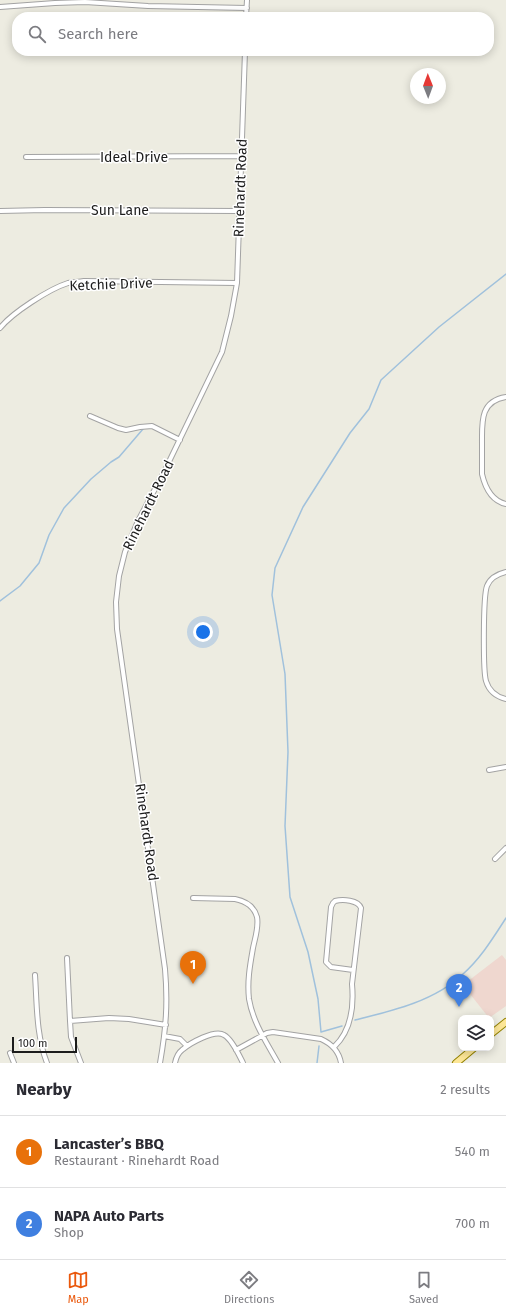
<!DOCTYPE html>
<meta charset="utf-8">
<style>
:root{--surface:#fff;--page:#f2f2f3;--text:#2b2b33;--muted:#7c7c81;--line:#e1e1e2;--accent:#ea580c}
body{margin:0;font-family:"Fira Sans",sans-serif;background:var(--page);color:var(--text)}
.controls{position:absolute;right:12px;bottom:12px;display:grid;overflow:hidden;border-radius:8px;box-shadow:0 2px 10px #0003}
.controls button{width:36px;height:36px;display:grid;place-items:center;padding:0;border:0;border-bottom:1px solid var(--line);background:var(--surface);color:var(--text);font:20px sans-serif}
.compass{position:absolute;left:410px;top:68px;width:36px;height:36px;border-radius:50%;background:var(--surface);box-shadow:0 2px 10px #0003;rotate:359deg}
.scale{position:absolute;left:12px;bottom:10px;width:65px;box-sizing:border-box;padding-left:4px;border:2px solid #1c1c1c;border-top:0;font-size:11px;line-height:14px;white-space:nowrap;color:#1c1c1c;-webkit-text-stroke:3px #fff;paint-order:stroke}
.you{position:absolute;left:203px;top:632px;width:14px;height:14px;margin:-10px;border:3px solid #fff;border-radius:50%;background:#1a73e8;box-shadow:0 0 0 6px #1a73e833}
.badge{display:grid;place-items:center;width:26px;height:26px;border-radius:50%;background:var(--accent);color:#fff;font-size:13px;font-weight:700}
.pin{position:absolute;translate:-50% -33px;filter:drop-shadow(0 1px 2px #0008)}
.pin::after{content:'';position:absolute;top:21px;width:14px;height:12px;background:inherit;clip-path:polygon(0 0,100% 0,50% 100%)}
.list{margin:0;padding:0;list-style:none}
h2{display:flex;justify-content:space-between;align-items:center;height:52px;margin:0;padding:0 16px;font-size:17px}
h2 small{font-size:13px;font-weight:400;color:var(--muted)}
.list li{display:grid;grid-template-columns:26px 1fr auto;gap:12px;align-items:center;box-sizing:border-box;height:72px;padding:0 16px;border-top:1px solid var(--line)}
.list b{display:block;font-size:15px;white-space:nowrap}
.list p{margin:0;font-size:13px;white-space:nowrap;color:var(--muted)}
.list em{font-size:13px;font-style:normal;color:var(--muted)}
.icon{flex:none;width:22px;height:22px;fill:none;stroke:currentColor;stroke-width:2;stroke-linecap:round;stroke-linejoin:round}
.map{position:relative;flex:none;width:506px;height:1063px;overflow:hidden}
.search{position:absolute;background:var(--surface);box-shadow:0 2px 10px #0003;left:12px;right:12px;top:12px;height:44px;display:flex;align-items:center;gap:10px;box-sizing:border-box;padding:0 14px;border-radius:16px;color:var(--muted);font-size:15px}
.sheet{height:196px;background:var(--surface)}
nav{display:flex;justify-content:space-around;align-items:center;box-sizing:border-box;height:56px;border-top:1px solid var(--line);background:var(--surface);font-size:11px;color:var(--muted)}
nav a{display:grid;justify-items:center;gap:2px}
nav .on{color:var(--accent)}
.map>svg:first-child{display:block}
.commercial{fill:#efd7cf}
.lines{fill:none;stroke-linecap:round;stroke-linejoin:round}
.stream{stroke:#a0c1dc;stroke-width:1.5}
.minor-casing{stroke:#a3a3a3;stroke-width:6}
.primary-casing{stroke:#938200;stroke-width:8}
.minor{stroke:#fff;stroke-width:4}
.primary{stroke:#fce697;stroke-width:6}
.labels{text-anchor:middle;stroke-width:3;stroke-linejoin:round;paint-order:stroke}
.street-label{font-size:14px;fill:#1c1c1c;stroke:#fff}
</style>
<div class="map">
<svg width="506" height="1063" viewBox="0 0 506 1063">
<rect width="100%" height="100%" fill="#edece1"/>
<!-- commercial -->
<path class="commercial" d="M 502,955 L 506,960 L 506,1006 L 489,1018 L 463,985 Z"/>
<g class="lines">
<!-- stream -->
<path class="stream" d="M 0,601 L 20,586 L 39,563 L 49,535 L 64,508 L 91,479 L 111,462 L 119,457 L 143,429
M 355,1020 C 392,1011 435,1001 463,974 C 481,958 493,938 506,918
M 342,1026 L 321,1032 L 318,999 L 308,952 L 290,897 L 285,826 L 288,752 L 285,674 L 272,595 L 275,568 L 303,507 L 350,433 L 369,409 L 381,380 L 439,327 L 506,274
M 317,1063 L 319,1046"/>
<defs>
<path id="minor" d="M 0,7 L 55,3 L 85,2 L 148,6 L 247,8
M 246,17 L 247,0
M 26,157 L 242,156
M 0,211 L 45,210 L 239,211
M 0,328 C 12,313 49,289 68,283 C 73,282 79,282 84,281 L 237,283
M 506,397 C 480,401 482,422 482,443 C 482,453 482,464 482,474 C 485,487 492,501 506,504
M 90,416 L 118,428 L 126,430 L 140,427 L 152,426 L 180,440
M 506,572 C 498,574 490,578 487,586 C 483,596 483,671 486,681 C 489,691 497,697 506,699
M 489,770 L 506,767
M 495,859 L 506,848
M 193,898 L 235,899 C 245,901 254,906 257,917 C 259,927 255,938 253,948 C 250,965 247,981 249,999 C 253,1023 267,1043 278,1063
M 67,958 L 70,1021
M 35,975 C 37,1004 36,1035 47,1063
M 164,1036 L 180,1039 L 187,1046
M 334,1047 C 351,1031 354,1006 352,984 L 361,908 C 358,900 343,899 335,901 L 333,903 L 331,907 L 326,962 L 331,967 L 353,970
M 236,1050 L 267,1033 L 273,1032 L 321,1039 C 332,1044 339,1051 341,1063
M 10,1053 L 14,1063
M 81,1063 L 71,1037 L 70,1021 L 109,1018 L 129,1019 L 166,1025
M 160,1063 C 166,1029 168,1003 165,969 L 117,629 L 116,602 L 119,576 L 125,552 L 138,521 L 165,470 L 222,352 L 231,316 L 237,283 L 245,51
M 175,1063 C 176,1058 178,1053 182,1050 C 190,1043 215,1029 224,1035 C 232,1039 239,1055 243,1063"/>
<path id="primary" d="M 491,1034 L 506,1022
M 456,1063 L 474,1048"/>
</defs>
<!-- minor casing -->
<use href="#minor" class="minor-casing"/>
<!-- primary casing -->
<use href="#primary" class="primary-casing"/>
<!-- minor -->
<use href="#minor" class="minor"/>
<!-- primary -->
<use href="#primary" class="primary"/>
</g>
<g class="labels">
<!-- street labels -->
<g class="street-label">
<text x="134" y="162">Ideal Drive</text>
<text transform="translate(240 188) rotate(-88)" y="5">Rinehardt Road</text>
<text x="120" y="215">Sun Lane</text>
<text transform="translate(111 284) rotate(-2)" y="5">Ketchie Drive</text>
<text transform="translate(148 505) rotate(-64)" y="5">Rinehardt Road</text>
<text transform="translate(147 832) rotate(82)" y="5">Rinehardt Road</text>
</g>
</g>
</svg>
<div class="controls">
<button><svg class="icon" aria-label="layers" viewBox="0 0 24 24"><path d="M12 4l9 5-9 5-9-5zM3 14l9 5 9-5"/></svg></button>
</div>
<svg class="compass" viewBox="-18 -18 36 36"><path d="M0-13l5 13h-10z" fill="#e53935"/><path d="M0 13l5-13h-10z" fill="#7c7c81"/></svg>
<div class="scale">100 m</div>
<div class="you"></div>
<div class="pin badge" style="left:193px;top:984px;background:#e8710a">1</div>
<div class="pin badge" style="left:459px;top:1007px;background:#3f7fe0">2</div>
<div class="search"><svg class="icon" aria-label="search" viewBox="0 0 24 24"><circle cx="10" cy="10" r="6"/><path d="M15 15l6 6"/></svg>Search here</div>
</div>
<section class="sheet">
<h2>Nearby<small>2 results</small></h2>
<ul class="list">
<li><span class="badge" style="background:#e8710a">1</span><div><b>Lancaster’s BBQ</b><p>Restaurant · Rinehardt Road</p></div><em>540 m</em></li>
<li><span class="badge" style="background:#3f7fe0">2</span><div><b>NAPA Auto Parts</b><p>Shop</p></div><em>700 m</em></li>
</ul>
</section>
<nav>
<a class="on"><svg class="icon" aria-label="map" viewBox="0 0 24 24"><path d="M3 6l6-2 6 2 6-2v14l-6 2-6-2-6 2zM9 4v14M15 6v14"/></svg>Map</a>
<a><svg class="icon" aria-label="directions" viewBox="0 0 24 24"><path d="M12 3l9 9-9 9-9-9zM9 14v-3h6M13 9l2 2-2 2"/></svg>Directions</a>
<a><svg class="icon" aria-label="saved" viewBox="0 0 24 24"><path d="M7 4h10v16l-5-4-5 4z"/></svg>Saved</a>
</nav>
